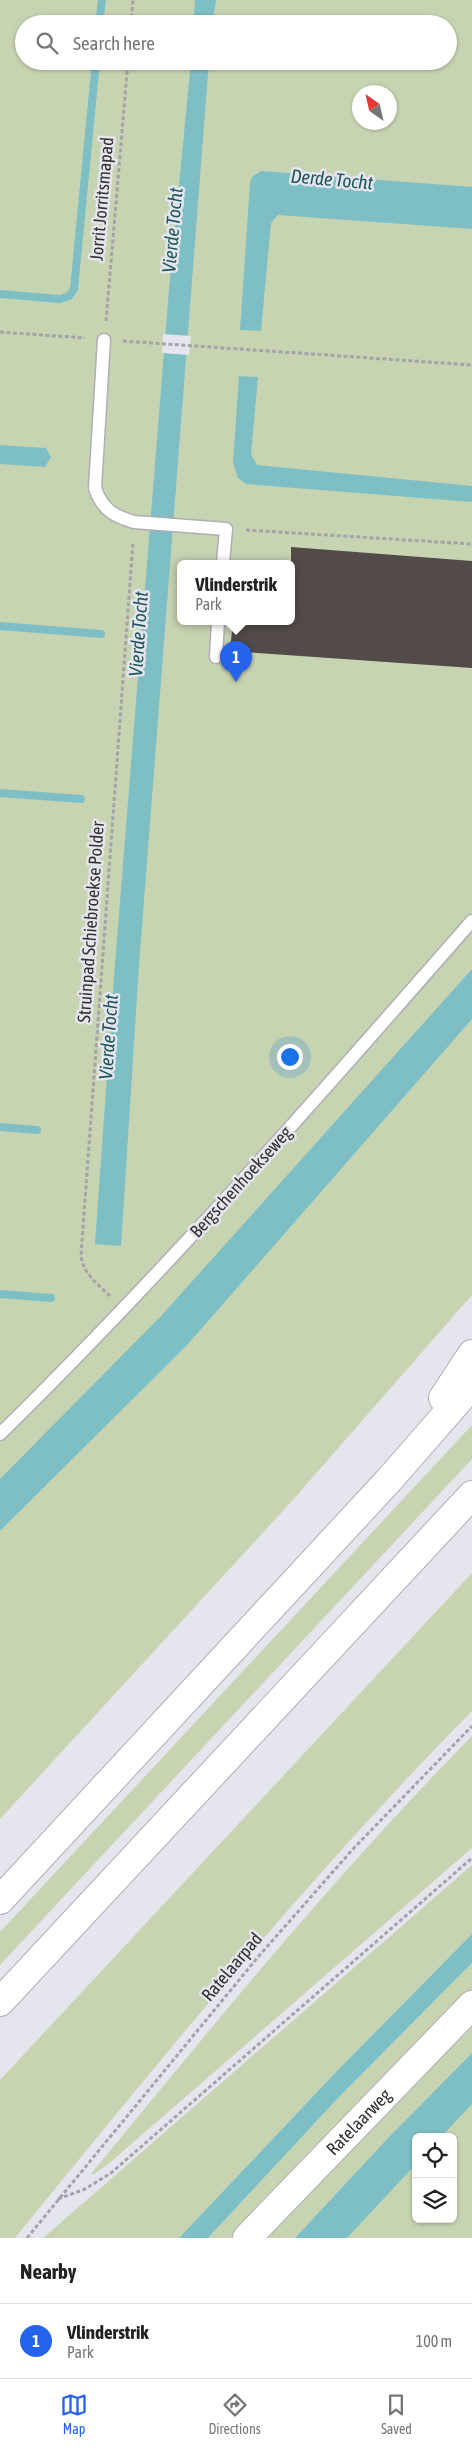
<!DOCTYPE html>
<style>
:root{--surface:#fff;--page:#f6f6f6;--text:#222;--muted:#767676;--line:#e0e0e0;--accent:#2563eb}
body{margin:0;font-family:"Asap Condensed",sans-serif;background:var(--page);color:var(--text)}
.controls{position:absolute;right:15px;bottom:15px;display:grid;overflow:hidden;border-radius:8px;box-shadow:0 1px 4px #0004}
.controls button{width:45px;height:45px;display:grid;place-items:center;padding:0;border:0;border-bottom:1px solid var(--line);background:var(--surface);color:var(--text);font:25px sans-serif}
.compass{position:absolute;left:352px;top:85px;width:45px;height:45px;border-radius:50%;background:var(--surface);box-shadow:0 1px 4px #0004;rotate:326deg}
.you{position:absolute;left:289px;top:1056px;width:18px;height:18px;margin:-12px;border:4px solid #fff;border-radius:50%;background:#1a73e8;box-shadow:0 0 0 8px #1a73e833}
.badge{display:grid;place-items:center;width:32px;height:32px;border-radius:50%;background:var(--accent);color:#fff;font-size:16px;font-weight:700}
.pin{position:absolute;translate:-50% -41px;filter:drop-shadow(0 1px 2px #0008)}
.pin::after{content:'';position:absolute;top:26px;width:18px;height:15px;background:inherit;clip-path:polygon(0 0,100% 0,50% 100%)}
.popup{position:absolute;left:177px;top:560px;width:118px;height:65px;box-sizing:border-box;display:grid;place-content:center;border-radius:8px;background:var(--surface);filter:drop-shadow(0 1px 4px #0005);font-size:16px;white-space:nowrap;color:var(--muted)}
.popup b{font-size:19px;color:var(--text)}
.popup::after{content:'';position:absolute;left:50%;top:100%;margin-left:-10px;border:10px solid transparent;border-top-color:var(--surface)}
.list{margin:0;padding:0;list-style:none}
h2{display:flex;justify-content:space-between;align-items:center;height:65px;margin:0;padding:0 20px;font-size:21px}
h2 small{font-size:16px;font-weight:400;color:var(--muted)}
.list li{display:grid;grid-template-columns:32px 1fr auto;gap:15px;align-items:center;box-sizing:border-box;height:75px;padding:0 20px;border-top:1px solid var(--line)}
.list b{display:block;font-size:19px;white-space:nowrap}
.list p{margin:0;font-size:16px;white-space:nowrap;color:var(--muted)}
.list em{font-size:16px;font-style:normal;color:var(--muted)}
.icon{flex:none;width:28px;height:28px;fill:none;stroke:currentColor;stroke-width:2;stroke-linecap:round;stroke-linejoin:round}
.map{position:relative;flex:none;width:472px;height:2238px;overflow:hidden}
.search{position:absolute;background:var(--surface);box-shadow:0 1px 4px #0004;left:15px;right:15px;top:15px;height:55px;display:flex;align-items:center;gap:12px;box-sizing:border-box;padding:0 18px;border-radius:28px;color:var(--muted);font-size:19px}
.sheet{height:140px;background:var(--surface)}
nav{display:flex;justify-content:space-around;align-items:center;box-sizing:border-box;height:70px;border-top:1px solid var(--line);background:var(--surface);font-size:14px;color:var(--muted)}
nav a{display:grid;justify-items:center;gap:2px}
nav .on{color:var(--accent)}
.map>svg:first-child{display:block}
.green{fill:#c7d4b2;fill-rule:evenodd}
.water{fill:#7ebfc5}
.pier{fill:#e5e5ed}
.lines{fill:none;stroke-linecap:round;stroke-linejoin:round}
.stream{stroke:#7ebfc5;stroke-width:8}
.building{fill:#524b49}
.lane-casing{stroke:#aeaeb6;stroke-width:15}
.secondary-casing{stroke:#aeaeb6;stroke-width:30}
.highway-casing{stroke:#aeaeb6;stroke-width:30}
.path{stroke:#a3a3a9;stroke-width:3;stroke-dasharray:4 2.5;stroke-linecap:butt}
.lane{stroke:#fff;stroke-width:12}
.secondary{stroke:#fff;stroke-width:28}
.highway{stroke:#fff;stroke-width:28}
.labels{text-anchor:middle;stroke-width:5;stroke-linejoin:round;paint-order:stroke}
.street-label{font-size:18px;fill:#323235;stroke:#e5e5ed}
.water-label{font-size:19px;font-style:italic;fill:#1f565c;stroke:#e5e5ed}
</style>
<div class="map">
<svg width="472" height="2238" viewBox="0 0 472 2238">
<rect width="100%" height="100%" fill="#e5e5ed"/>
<!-- green -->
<path class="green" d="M 0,0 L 472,0 L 472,1295 L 292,1501 L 0,1819 ZM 24,24 L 448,24 L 448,61 L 24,61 ZM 360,92 L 390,92 L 390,122 L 360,122 ZM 181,563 L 291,563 L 291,621 L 181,621 Z
M 472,1425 L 472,1459 L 0,1965 L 0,1932 Z
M 472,1573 L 472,1711 C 308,1877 162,2058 15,2238 L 0,2238 L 0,2080 Z
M 472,1736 L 472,1848 L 106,2166 L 94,2174 L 91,2174 C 214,2024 336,1874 472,1736 Z
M 472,1865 L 472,1934 L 334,2074 L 179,2238 L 43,2238 Z
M 472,1963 L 472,1989 L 367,2095 L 232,2238 L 208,2238 L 338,2098 Z
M 472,2023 L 472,2053 L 387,2139 L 295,2238 L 265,2238 Z
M 472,2081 L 472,2238 L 322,2238 L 404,2146 ZM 416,2137 L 453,2137 L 453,2219 L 416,2219 Z"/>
<!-- water -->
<path class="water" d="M 195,0 L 216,0 L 212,24 L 193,24 Z
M 191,61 L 209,61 L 139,965 L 121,1246 L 95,1244 L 115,964 L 169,289 Z
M 261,171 L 472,187 L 472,229 L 278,215 L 271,223 L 261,331 L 240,330 L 250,183 L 252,177 Z
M 239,376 L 258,377 L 251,454 L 257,465 L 472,486 L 472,502 L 246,484 L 238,478 L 233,463 Z
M 0,445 L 46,448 L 51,457 L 45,467 L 0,464 Z
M 472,969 L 472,1019 L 188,1344 L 0,1531 L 0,1479 L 162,1315 Z
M 472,1934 L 472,1963 L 338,2098 L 208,2238 L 179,2238 L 334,2074 Z
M 472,2053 L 472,2104 L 441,2137 L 416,2137 L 416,2164 L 347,2238 L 295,2238 L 387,2139 Z"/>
<!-- pier -->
<path class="pier" d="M 163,334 L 191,336 L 189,355 L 162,353 Z"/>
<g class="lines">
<!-- stream -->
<path class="stream" d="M 99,24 L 102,0
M 0,294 L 60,299 L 69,296 L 74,289 L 96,61
M 0,626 L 101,634
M 0,793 L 81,799
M 0,1127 L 37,1130
M 0,1294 L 51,1298"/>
</g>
<!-- building -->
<path class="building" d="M 291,547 L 472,561 L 472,668 L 230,651 L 233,621 L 291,621 Z"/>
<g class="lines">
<defs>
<path id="lane" d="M 104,340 L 95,488 C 102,509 113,516 134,522 L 226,529 L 223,563
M 216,657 L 218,621
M 0,1434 C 166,1271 319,1096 472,921"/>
<g id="secondary">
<path id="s1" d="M 247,2238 L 472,2005"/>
</g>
<path id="highway" d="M 443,1398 L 472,1354
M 0,1900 L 389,1480 L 472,1385
M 0,2002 L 472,1495"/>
</defs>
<!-- lane casing -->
<use href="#lane" class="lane-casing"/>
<!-- secondary casing -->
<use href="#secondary" class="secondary-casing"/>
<!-- highway casing -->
<use href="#highway" class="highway-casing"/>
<!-- path -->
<path class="path" d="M 131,24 L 133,0
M 106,321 L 128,61
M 0,332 L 85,338
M 123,341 L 472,365
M 246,530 L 472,544
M 110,1296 C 98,1284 82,1273 81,1255 L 133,542
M 58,2199 L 85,2189 L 111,2173 L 472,1858
M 27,2238 L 258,1957 L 353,1849 L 472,1726"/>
<!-- lane -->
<use href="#lane" class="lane"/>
<!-- secondary -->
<use href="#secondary" class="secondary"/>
<!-- highway -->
<use href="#highway" class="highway"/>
</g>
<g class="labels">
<!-- street labels -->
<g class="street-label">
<text transform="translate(102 199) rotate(-85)" y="6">Jorrit Jorritsmapad</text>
<text transform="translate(91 922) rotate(-86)" y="6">Struinpad Schiebroekse Polder</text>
<text transform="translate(241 1182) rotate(-48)" y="6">Bergschenhoekseweg</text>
<text transform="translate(232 1967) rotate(-50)" y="6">Ratelaarpad</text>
<text dy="6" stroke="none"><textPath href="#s1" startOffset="161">Ratelaarweg</textPath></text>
</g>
<!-- water labels -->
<g class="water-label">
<text transform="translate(332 179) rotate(5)" y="7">Derde Tocht</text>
<text transform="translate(172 230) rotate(-85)" y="7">Vierde Tocht</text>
<text transform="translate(138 634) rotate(-86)" y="7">Vierde Tocht</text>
<text transform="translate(108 1037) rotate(-86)" y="7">Vierde Tocht</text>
</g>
</g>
</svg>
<div class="controls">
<button><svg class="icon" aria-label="locate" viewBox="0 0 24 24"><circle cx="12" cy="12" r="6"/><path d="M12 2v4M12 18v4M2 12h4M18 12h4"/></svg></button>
<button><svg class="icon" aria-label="layers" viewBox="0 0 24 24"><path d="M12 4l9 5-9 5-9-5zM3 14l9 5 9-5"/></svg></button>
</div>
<svg class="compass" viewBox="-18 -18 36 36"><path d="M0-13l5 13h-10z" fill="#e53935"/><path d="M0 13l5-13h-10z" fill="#767676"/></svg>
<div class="you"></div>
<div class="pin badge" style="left:236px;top:682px">1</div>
<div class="popup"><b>Vlinderstrik</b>Park</div>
<div class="search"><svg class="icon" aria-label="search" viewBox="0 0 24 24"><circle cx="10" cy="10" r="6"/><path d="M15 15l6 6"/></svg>Search here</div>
</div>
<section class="sheet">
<h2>Nearby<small></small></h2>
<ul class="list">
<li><span class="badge">1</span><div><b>Vlinderstrik</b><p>Park</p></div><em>100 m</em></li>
</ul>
</section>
<nav>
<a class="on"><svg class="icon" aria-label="map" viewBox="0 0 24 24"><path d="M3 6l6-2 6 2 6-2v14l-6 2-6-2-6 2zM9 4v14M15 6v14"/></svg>Map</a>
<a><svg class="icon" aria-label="directions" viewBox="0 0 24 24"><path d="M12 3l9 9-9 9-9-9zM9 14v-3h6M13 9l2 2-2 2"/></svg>Directions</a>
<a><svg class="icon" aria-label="saved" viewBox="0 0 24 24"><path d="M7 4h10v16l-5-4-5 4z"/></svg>Saved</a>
</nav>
